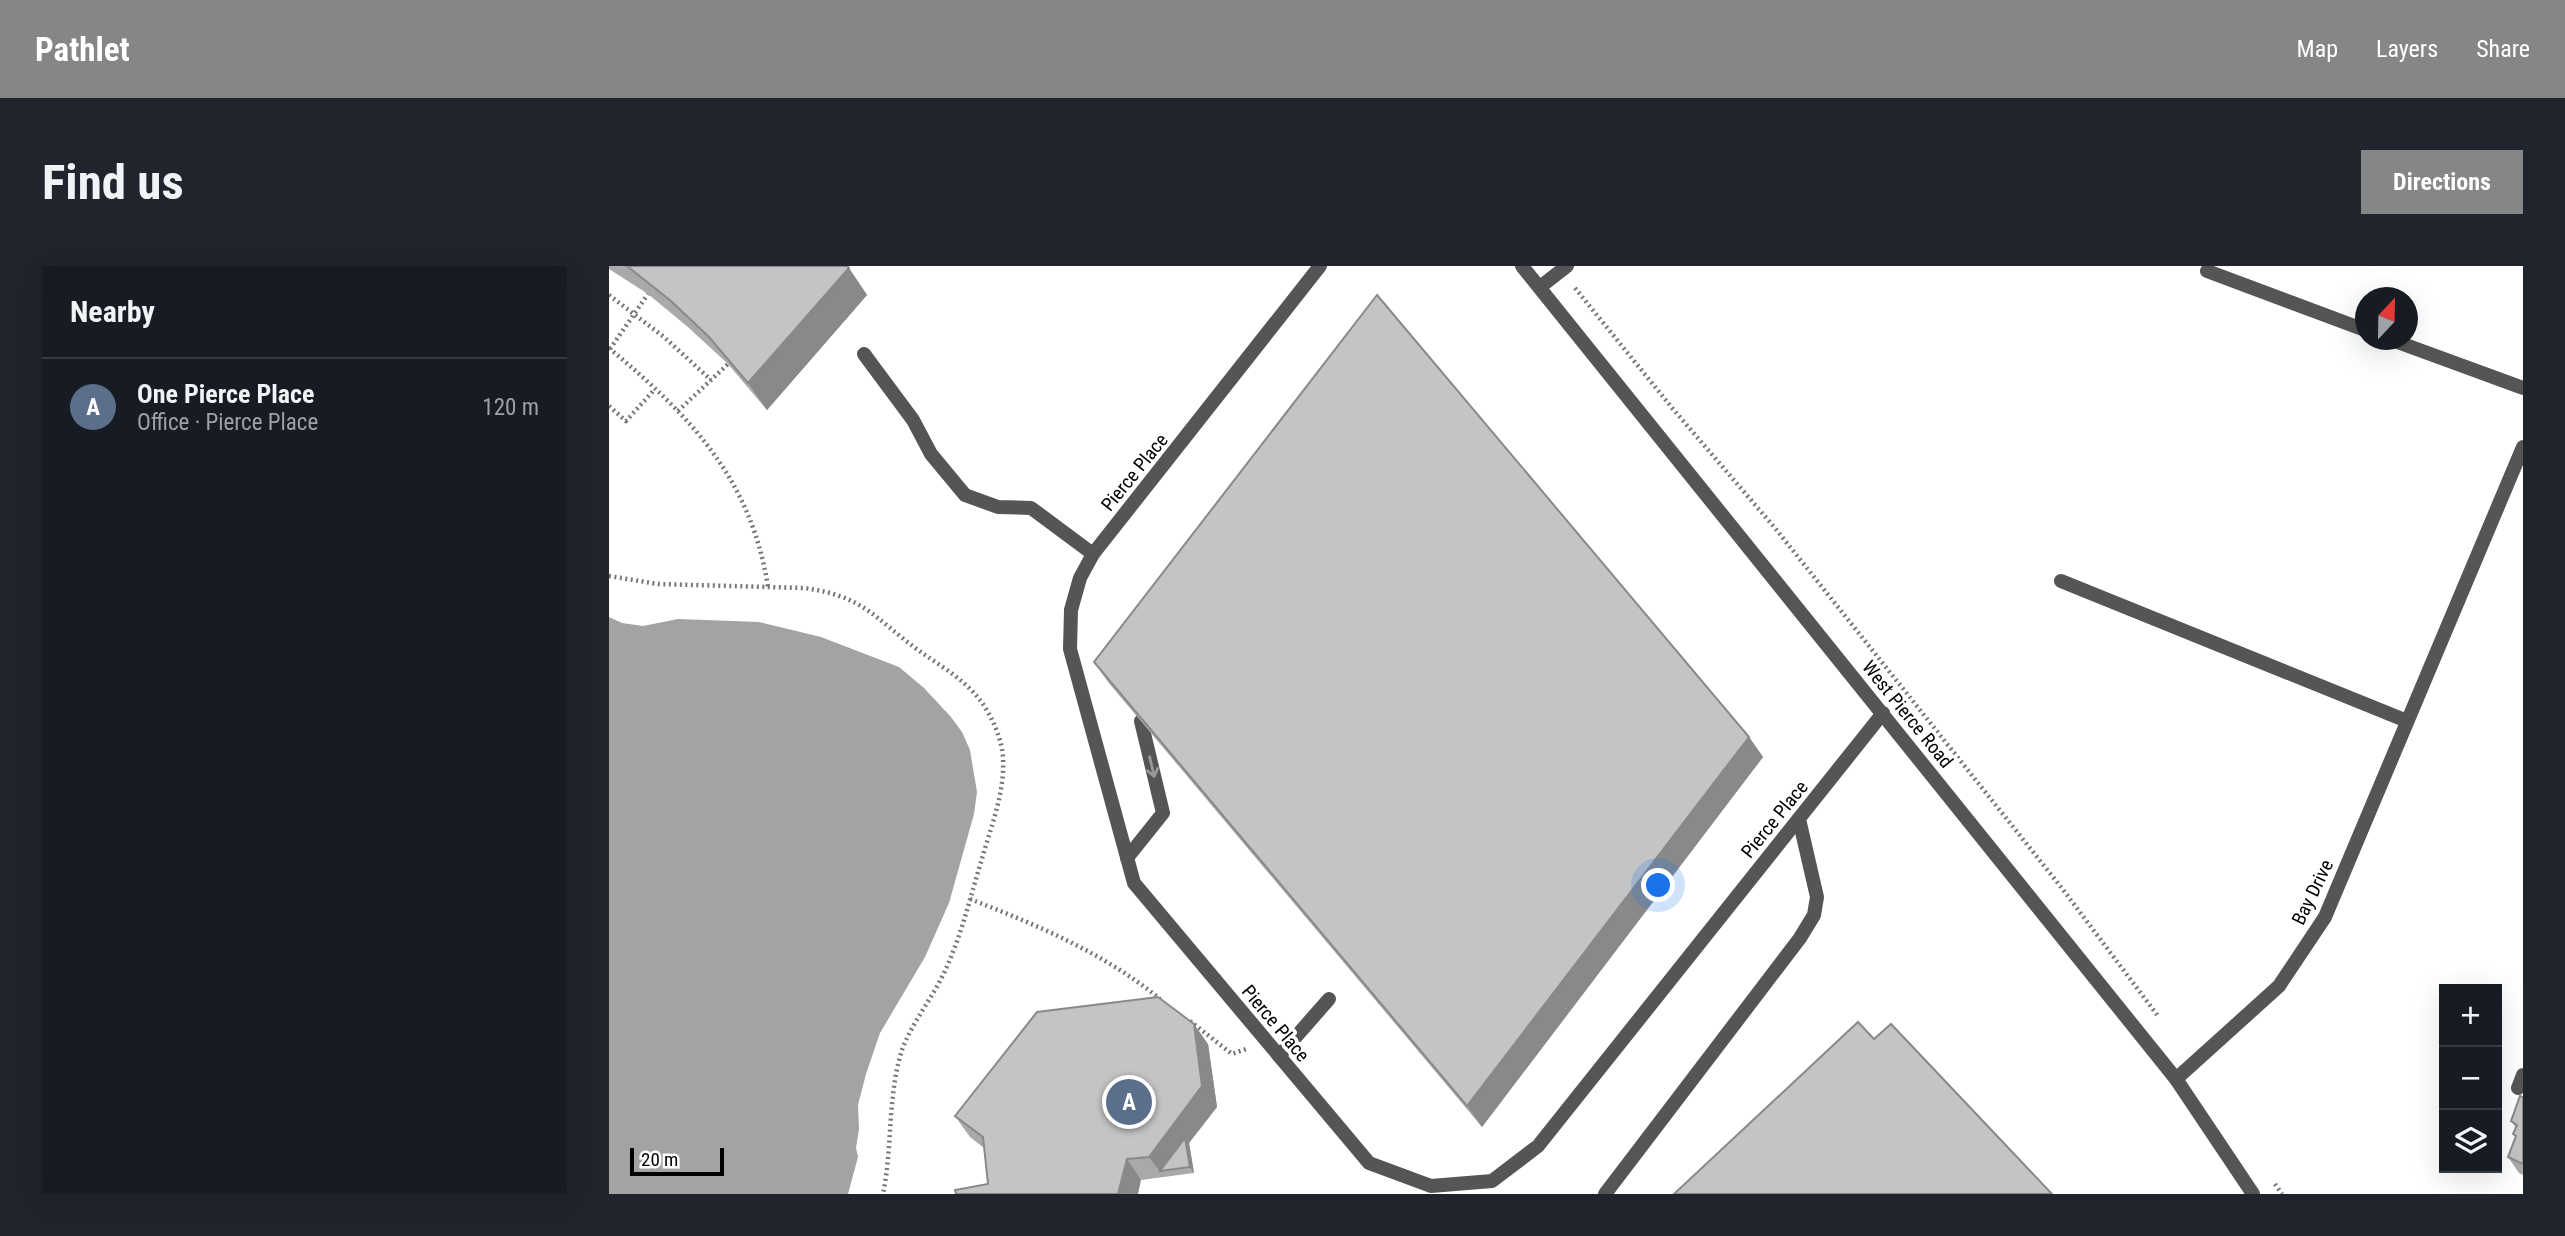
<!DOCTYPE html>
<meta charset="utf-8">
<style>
:root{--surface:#171b24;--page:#20242c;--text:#f1f3f6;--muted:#9ea1a6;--line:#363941;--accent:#858687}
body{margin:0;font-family:"Roboto Condensed",sans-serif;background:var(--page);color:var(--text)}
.controls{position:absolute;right:21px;bottom:21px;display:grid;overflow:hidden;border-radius:0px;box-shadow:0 7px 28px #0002}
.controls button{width:63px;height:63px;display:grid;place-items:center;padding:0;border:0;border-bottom:2px solid var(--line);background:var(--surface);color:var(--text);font:35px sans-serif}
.compass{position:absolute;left:1746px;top:21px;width:63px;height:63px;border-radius:50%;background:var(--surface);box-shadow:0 7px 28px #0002;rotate:22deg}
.scale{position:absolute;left:21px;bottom:18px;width:94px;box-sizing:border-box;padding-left:7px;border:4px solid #000;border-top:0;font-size:19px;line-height:24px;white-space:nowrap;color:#000;-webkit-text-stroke:5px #fff;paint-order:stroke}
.you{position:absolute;left:1050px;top:620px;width:24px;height:24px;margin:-18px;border:5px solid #fff;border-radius:50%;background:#1a73e8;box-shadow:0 0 0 10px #1a73e833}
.badge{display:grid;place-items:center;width:46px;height:46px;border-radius:50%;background:var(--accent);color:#fff;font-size:23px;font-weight:700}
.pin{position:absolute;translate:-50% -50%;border:4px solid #fff;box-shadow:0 2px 7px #0006}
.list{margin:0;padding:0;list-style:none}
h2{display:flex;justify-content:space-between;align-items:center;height:91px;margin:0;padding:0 28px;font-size:30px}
h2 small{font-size:23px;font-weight:400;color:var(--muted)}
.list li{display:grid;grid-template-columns:46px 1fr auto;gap:21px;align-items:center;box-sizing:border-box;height:98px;padding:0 28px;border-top:2px solid var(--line)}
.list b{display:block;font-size:26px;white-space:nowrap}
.list p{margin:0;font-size:23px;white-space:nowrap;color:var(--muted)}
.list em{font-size:23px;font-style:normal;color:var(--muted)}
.icon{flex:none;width:38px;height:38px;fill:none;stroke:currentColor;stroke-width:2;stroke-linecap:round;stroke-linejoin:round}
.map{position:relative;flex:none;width:1914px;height:928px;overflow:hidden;border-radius:0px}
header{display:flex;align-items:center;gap:42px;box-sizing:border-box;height:98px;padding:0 35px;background:var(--accent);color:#fff}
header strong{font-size:33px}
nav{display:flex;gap:38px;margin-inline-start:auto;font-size:24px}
.intro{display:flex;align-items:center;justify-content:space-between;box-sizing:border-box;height:168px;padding:0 42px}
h1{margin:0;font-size:49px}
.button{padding:18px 32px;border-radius:0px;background:var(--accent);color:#fff;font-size:24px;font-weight:700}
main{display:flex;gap:42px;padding:0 42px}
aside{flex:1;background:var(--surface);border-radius:0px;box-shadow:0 7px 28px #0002}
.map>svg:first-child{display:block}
.water{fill:#a3a3a3}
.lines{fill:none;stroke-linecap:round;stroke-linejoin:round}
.path{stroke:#777;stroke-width:4.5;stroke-dasharray:2 3.5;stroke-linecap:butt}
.service{stroke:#555;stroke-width:14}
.minor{stroke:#555;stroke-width:14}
.tertiary{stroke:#555;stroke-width:14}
.wall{fill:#a9a9a9}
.shaded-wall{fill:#898989}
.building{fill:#c4c4c4;stroke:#898989;stroke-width:2}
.oneway{stroke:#999}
.labels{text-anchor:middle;stroke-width:7;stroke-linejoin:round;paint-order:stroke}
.street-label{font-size:19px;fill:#000;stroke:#fff}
</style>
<header>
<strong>Pathlet</strong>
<nav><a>Map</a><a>Layers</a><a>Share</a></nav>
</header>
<div class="intro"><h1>Find us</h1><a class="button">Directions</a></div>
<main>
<aside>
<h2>Nearby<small></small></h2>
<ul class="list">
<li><span class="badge" style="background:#5c6f8a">A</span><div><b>One Pierce Place</b><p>Office · Pierce Place</p></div><em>120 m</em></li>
</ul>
</aside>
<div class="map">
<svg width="1914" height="928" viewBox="0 0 1914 928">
<rect width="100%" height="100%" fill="#fff"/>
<!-- water -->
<path class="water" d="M 0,351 L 13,357 L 34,360 L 69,353 L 150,356 L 212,371 L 290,401 L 315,422 L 342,451 L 353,466 L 361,484 L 368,526 L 365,548 L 340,637 L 316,691 L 271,767 L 257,808 L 249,839 L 250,863 L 247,882 L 249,891 L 239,928 L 0,928 Z"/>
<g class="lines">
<!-- path -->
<path class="path" d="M 966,22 L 1064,143 L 1166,262 L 1452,621 L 1549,750
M 0,29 L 55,71 L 102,114
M 0,82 C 81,150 142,212 159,321
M 1,83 L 39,28
M 0,140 L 17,155 L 46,123
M 69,145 L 119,98
M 0,310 L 49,318 L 195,322 C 255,330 264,351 309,384 C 330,399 355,413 371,434 C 383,450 393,473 394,492 C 396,528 381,563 372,596 C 360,635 351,675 333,711 C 321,735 304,756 294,781 C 278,828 284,880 274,928
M 361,633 C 428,659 495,687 551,733
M 581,755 L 623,788 L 637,783
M 1666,918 L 1673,928"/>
<!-- service -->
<path class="service" d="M 255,88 L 304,154 L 322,188 L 356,229 L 389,241 L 422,242 L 484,288
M 518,592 L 554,547 L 532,455
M 670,790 L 720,733
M 1909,822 L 1914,809
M 996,928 L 1191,672 L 1205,649 L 1208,631 L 1190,553"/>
<!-- minor -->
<path class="minor" d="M 711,0 L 484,288 L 471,312 L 462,344 L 461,383 L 525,617 L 760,897 L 822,920 L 883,915 L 929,880 L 1274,447
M 1598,5 L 1756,64
M 931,21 L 958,0
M 1783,74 L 1914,122
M 1452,315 L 1798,455
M 1567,813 L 1670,720 L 1716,651 L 1914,181"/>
<!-- tertiary -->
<path class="tertiary" d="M 913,0 L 1567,813 L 1644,928"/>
</g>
<!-- wall -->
<path class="wall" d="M 0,0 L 238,0 L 258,29 L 158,144 L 119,98 L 80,62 L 39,28 L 0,3 Z
M 485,396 L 1140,471 L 1154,491 L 873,861 L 499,416 Z
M 599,778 L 608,841 L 580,877 L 585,907 L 532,914 L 379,918 L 375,882 L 361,871 L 346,850 Z
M 1914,831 L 1914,909 L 1910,907 L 1899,891 L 1906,871 L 1904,868 L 1907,862 L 1902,855 Z"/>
<!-- shaded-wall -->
<path class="shaded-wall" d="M 240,2 L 258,29 L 158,144 L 139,117 Z
M 1140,471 L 1154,491 L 873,861 L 858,840 Z
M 585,758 L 599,778 L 608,841 L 580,877 L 585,907 L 581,901 L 551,905 L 555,911 L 540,891 Z
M 518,893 L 532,914 L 529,928 L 509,928 Z"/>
<!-- building -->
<path class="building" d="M 18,0 L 238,0 L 240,2 L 139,117 L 100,71 L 62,35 Z
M 768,29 L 1140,471 L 858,840 L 485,396 Z
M 549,731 L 585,758 L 593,820 L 540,891 L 518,893 L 509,928 L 347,928 L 346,924 L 379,918 L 374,871 L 346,850 L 428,746 Z
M 1249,756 L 1265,773 L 1282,758 L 1443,928 L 1065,928 Z
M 1911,830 L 1914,831 L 1914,898 L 1899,891 L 1907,870 L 1904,868 L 1908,859 L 1902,855 Z
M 576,872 L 581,901 L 551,905 Z"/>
<!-- one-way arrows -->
<defs><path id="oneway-shaft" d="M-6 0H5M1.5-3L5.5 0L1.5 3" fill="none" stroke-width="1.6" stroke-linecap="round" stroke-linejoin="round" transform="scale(1.75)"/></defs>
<use class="oneway" href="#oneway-shaft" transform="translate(543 501) rotate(77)"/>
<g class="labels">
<!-- street labels -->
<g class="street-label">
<text transform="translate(525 206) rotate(-51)" y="7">Pierce Place</text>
<text transform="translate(1299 448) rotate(51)" y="7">West Pierce Road</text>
<text transform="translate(1165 553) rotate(-51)" y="7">Pierce Place</text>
<text transform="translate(1703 626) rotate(-64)" y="7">Bay Drive</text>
<text transform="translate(667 757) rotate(50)" y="7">Pierce Place</text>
</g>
</g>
</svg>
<div class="controls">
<button>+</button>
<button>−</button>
<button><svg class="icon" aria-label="layers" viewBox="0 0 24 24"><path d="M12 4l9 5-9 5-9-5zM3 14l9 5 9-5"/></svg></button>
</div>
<svg class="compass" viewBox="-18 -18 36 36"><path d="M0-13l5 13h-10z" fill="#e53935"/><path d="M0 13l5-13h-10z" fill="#9ea1a6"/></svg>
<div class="scale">20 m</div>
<div class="you"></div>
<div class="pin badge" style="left:520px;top:836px;background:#5c6f8a">A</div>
</div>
</main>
